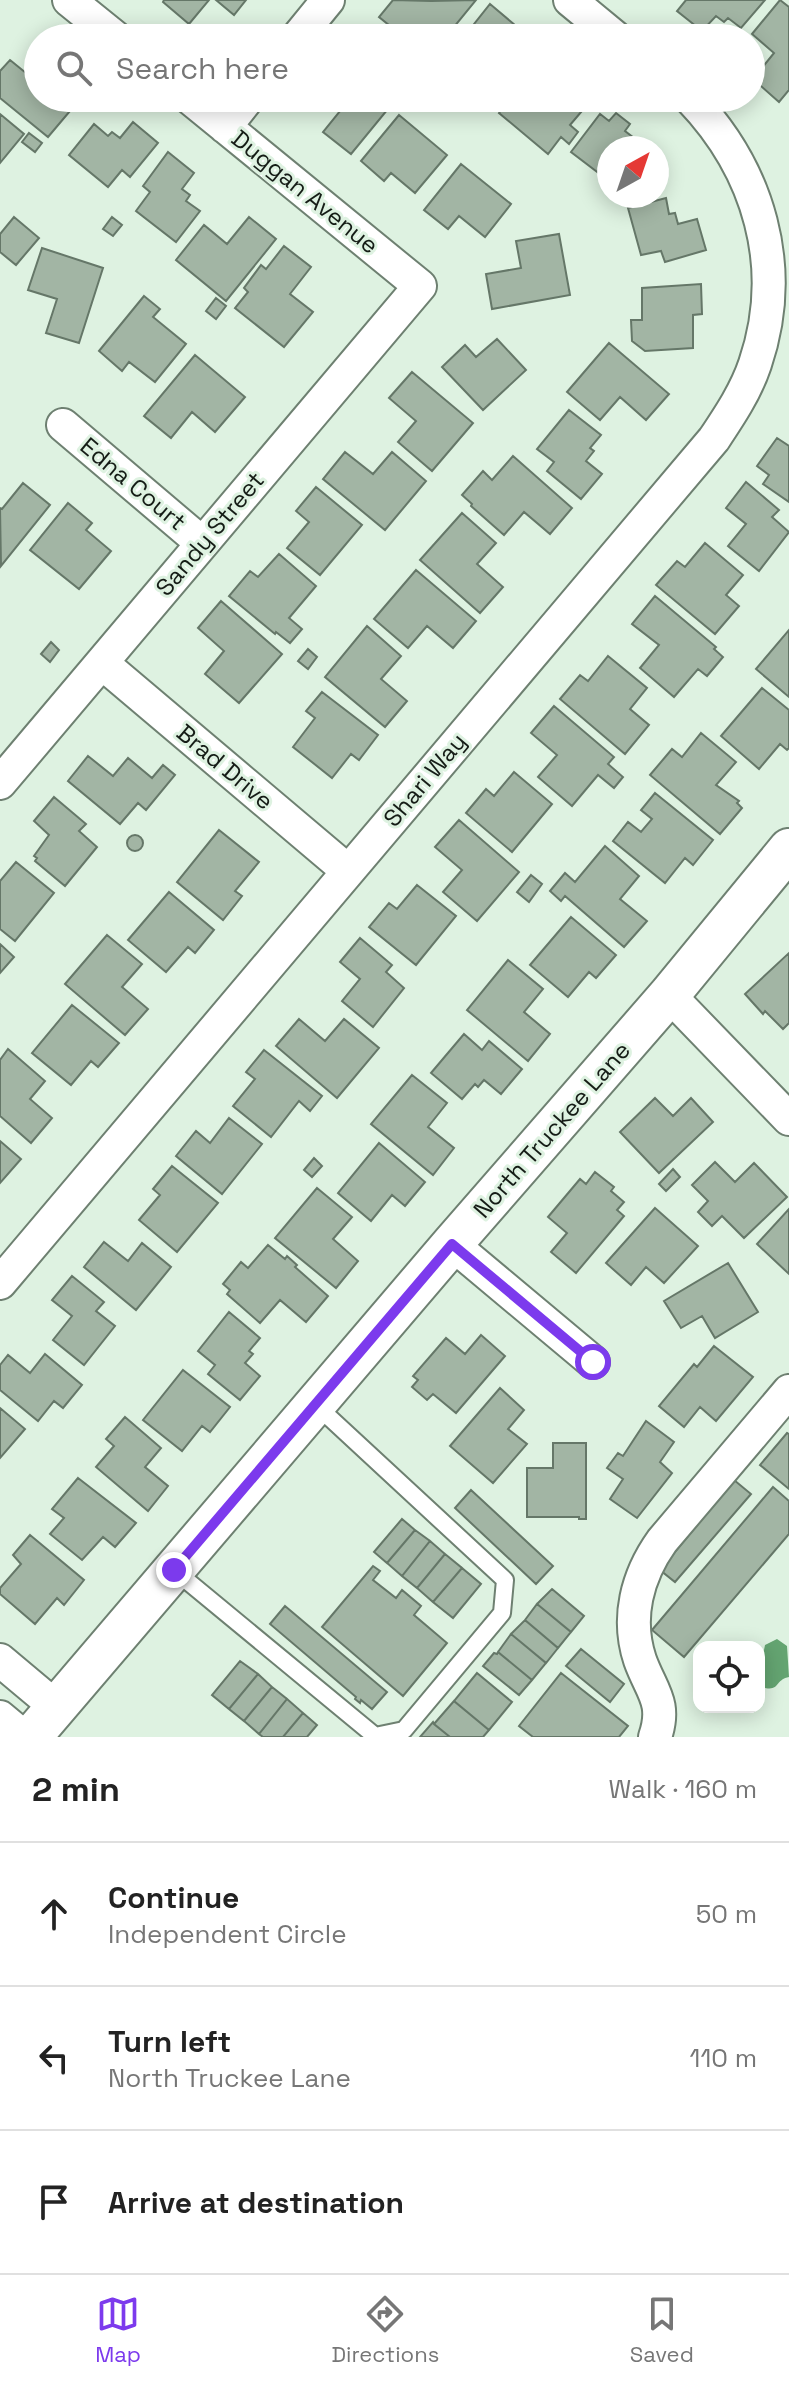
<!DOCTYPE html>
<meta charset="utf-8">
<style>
:root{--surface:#fff;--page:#f6f6f6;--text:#222;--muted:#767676;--line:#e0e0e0;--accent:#7c3aed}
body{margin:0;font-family:"Space Grotesk",sans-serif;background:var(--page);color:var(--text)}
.controls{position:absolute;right:24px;bottom:24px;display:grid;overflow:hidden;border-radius:16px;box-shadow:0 4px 20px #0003}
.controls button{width:72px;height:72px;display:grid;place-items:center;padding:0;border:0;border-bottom:2px solid var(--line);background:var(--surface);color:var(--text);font:40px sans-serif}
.compass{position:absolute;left:597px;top:136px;width:72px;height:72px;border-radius:50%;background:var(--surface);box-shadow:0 4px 20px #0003;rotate:40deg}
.stop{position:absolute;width:24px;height:24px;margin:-18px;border:6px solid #7c3aed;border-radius:50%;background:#fff}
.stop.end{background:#7c3aed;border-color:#fff;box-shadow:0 2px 8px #0008}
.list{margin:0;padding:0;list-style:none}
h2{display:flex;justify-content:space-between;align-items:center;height:104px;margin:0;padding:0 32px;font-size:34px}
h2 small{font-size:26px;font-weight:400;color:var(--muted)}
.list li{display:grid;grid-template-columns:52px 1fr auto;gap:24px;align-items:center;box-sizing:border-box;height:144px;padding:0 32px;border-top:2px solid var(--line)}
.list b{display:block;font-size:30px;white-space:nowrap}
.list p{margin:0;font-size:26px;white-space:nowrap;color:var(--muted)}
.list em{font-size:26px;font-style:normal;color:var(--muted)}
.icon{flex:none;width:44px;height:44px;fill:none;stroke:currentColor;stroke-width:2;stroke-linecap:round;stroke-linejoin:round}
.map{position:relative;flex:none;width:789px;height:1737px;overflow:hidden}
.search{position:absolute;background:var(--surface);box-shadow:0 4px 20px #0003;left:24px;right:24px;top:24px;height:88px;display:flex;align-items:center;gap:20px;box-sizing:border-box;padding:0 28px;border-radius:44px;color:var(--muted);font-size:30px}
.sheet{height:536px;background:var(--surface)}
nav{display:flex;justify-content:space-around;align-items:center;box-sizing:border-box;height:112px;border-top:2px solid var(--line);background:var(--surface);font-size:22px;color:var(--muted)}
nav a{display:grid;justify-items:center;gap:4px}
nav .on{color:var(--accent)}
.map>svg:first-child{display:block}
.water{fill:#64a471}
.building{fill:#a2b5a4;stroke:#657768;stroke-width:2}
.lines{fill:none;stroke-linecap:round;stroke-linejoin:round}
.service-casing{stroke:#6e8071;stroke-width:20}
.minor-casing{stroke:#6e8071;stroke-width:36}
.tertiary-casing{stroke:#6e8071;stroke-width:44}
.service{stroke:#fff;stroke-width:16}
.minor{stroke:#fff;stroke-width:32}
.tertiary{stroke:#fff;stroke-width:40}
.route{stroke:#7c3aed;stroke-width:10}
.labels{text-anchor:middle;stroke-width:6;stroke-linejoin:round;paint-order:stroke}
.street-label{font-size:24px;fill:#151c16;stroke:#def2e1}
</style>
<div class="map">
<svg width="789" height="1737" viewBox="0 0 789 1737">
<rect width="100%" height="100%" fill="#def2e1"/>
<!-- water -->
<path class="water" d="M 777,1639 L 787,1646 L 789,1677 C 775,1679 780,1693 762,1687 L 760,1675 L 765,1662 L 763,1655 L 765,1645 Z"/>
<!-- building -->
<path class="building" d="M 164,0 L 209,0 L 189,24 L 163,2 Z
M 216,0 L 246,0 L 234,15 Z
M 393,0 L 431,1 L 476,0 L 445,38 L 405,38 L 379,17 Z
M 686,0 L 765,0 L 741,28 L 728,18 L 724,22 L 716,16 L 702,31 L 677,11 Z
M 780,0 L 789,7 L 789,90 L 779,102 L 753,79 L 774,53 L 752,34 Z
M 490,4 L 516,26 L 507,38 L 463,38 Z
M 10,60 L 37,82 L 38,80 L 38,98 L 81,98 L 48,137 L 0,98 L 0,71 Z
M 336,98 L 397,98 L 351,154 L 323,132 L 345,105 Z
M 511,98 L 593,98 L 570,125 L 578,132 L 569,144 L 561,137 L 548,154 L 499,113 Z
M 616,113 L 630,124 L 625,131 L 647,148 L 609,148 L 609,181 L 571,152 L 600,114 L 609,121 Z
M 0,114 L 24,134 L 0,163 Z
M 399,115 L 447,155 L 415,193 L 391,173 L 384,181 L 361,161 Z
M 133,122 L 158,143 L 130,177 L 122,170 L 108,187 L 69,155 L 94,124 L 108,136 L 112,132 L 120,138 Z
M 29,133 L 42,143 L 35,152 L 22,142 Z
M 168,152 L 194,173 L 182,189 L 190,195 L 186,201 L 200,211 L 176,242 L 136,211 L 150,192 L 143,186 Z
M 461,164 L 511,204 L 485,237 L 459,216 L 448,229 L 424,210 Z
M 666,198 L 669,214 L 675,213 L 678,224 L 697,219 L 706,250 L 665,262 L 661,251 L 641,255 L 628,208 Z
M 14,217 L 39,238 L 16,265 L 0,252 L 0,234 Z
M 112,217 L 122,225 L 113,236 L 103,229 Z
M 249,217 L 276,239 L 226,301 L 176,260 L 204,225 L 227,244 Z
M 559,234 L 570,295 L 492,309 L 486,274 L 521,268 L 516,241 Z
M 284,246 L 311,267 L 290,294 L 313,312 L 284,347 L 235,308 L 248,292 L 244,288 L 261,265 L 266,269 Z
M 42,248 L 103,268 L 79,343 L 46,333 L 57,299 L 28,290 Z
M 701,284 L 702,314 L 693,315 L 693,348 L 645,351 L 632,341 L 631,320 L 642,320 L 642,288 Z
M 144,296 L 160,309 L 153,317 L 186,344 L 155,382 L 129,362 L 122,371 L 99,351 Z
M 216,298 L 226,306 L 216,319 L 206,311 Z
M 497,339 L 526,370 L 483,410 L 442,367 L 465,345 L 476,357 Z
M 609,343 L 669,394 L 646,420 L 620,397 L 600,420 L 567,392 Z
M 195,355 L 245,397 L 215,432 L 192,412 L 171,438 L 144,416 Z
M 412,372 L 473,423 L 432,471 L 398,442 L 416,421 L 389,398 Z
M 569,410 L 601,435 L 590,448 L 594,451 L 586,461 L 602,474 L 581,499 L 547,471 L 554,462 L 537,449 Z
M 777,438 L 789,446 L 789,502 L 763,484 L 769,475 L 757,466 Z
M 345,452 L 373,474 L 392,452 L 426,481 L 385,530 L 323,479 Z
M 513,456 L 572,508 L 550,534 L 524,512 L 504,535 L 471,506 L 472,504 L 462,495 L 483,471 L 492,480 Z
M 746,482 L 779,510 L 772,517 L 789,532 L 759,571 L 728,546 L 746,524 L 726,508 Z
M 23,483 L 50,505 L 1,566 L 0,508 L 2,509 Z
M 316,487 L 362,525 L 320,575 L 287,548 L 309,522 L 296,511 Z
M 68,503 L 92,523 L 86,530 L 111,551 L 79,589 L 30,550 Z
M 462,513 L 496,543 L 477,564 L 503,587 L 480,613 L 420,560 Z
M 705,543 L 743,575 L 726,595 L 739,606 L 715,634 L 656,585 L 677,561 L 685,567 Z
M 279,554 L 316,586 L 289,618 L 302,629 L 290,643 L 276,632 L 275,634 L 229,596 L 250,571 L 258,577 Z
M 416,570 L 476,621 L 453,648 L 427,626 L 408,648 L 374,619 Z
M 655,596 L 716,647 L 714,649 L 723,657 L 707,676 L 698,669 L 674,697 L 640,668 L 659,645 L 632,624 Z
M 221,601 L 282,654 L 239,703 L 205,674 L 224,651 L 198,628 Z
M 367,626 L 401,656 L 381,679 L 407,701 L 385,727 L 325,677 Z
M 789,630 L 789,697 L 756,669 Z
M 51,642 L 59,650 L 50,662 L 41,654 Z
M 308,649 L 317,657 L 308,669 L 298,661 Z
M 608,656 L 647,688 L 630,709 L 649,725 L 625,754 L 560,699 L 580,675 L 588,681 Z
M 762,688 L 789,710 L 789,748 L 787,750 L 780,744 L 759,769 L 721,736 Z
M 322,692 L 378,735 L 359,760 L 351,754 L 332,778 L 293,747 L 315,718 L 306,711 Z
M 554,706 L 614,757 L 608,764 L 623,777 L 614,788 L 598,775 L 572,806 L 538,777 L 557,755 L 531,733 Z
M 701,733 L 736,762 L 716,785 L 739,801 L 737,803 L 742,808 L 720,834 L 650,775 L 672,749 L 682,757 Z
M 88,756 L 113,776 L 128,758 L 152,778 L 163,765 L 175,775 L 146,810 L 138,803 L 120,824 L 68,781 Z
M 514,772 L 552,804 L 512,852 L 466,813 L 486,789 L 494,796 Z
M 655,793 L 713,840 L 693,865 L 685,858 L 665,883 L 613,841 L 628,822 L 641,832 L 652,819 L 641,810 Z
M 54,797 L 86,824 L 79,831 L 97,847 L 65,886 L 35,861 L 37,858 L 34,856 L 49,835 L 34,821 Z
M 459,820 L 519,872 L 477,921 L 443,892 L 462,870 L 435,847 Z
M 219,830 L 259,862 L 235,891 L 242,896 L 223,920 L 177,882 Z
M127 843a8 8 0 1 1 16 0a8 8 0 1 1-16 0Z
M 605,846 L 639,876 L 620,899 L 647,921 L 624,947 L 565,896 L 561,901 L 550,891 L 565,873 L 575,882 Z
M 16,862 L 54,893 L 15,941 L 0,929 L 0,881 Z
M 531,875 L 542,884 L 529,902 L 517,892 Z
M 417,885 L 456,916 L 416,965 L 369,927 L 389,903 L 397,909 Z
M 169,892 L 214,930 L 195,953 L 188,947 L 166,972 L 128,940 Z
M 571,917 L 616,955 L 596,978 L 589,972 L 568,997 L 530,965 Z
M 107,935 L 142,964 L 122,987 L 148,1009 L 125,1035 L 65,984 Z
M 360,938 L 392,965 L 386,972 L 404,988 L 373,1027 L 342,1001 L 360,979 L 340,962 Z
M 0,944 L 14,957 L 0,973 Z
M 789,953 L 789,1023 L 783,1029 L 765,1011 L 763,1014 L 745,994 Z
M 508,960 L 543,989 L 524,1012 L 550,1034 L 528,1061 L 467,1010 Z
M 72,1005 L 119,1043 L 98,1067 L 91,1061 L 71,1085 L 32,1053 Z
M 299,1019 L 325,1041 L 344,1019 L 379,1048 L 337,1098 L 276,1046 Z
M 464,1034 L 482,1050 L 489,1041 L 522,1069 L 501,1094 L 484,1080 L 478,1087 L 475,1084 L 462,1099 L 431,1073 Z
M 8,1049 L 45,1081 L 30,1099 L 52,1118 L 31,1143 L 0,1116 L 0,1060 Z
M 264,1050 L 322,1096 L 310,1111 L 299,1101 L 271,1137 L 233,1106 L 255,1079 L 246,1072 Z
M 412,1075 L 447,1103 L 428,1127 L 454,1148 L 433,1175 L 371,1124 Z
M 655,1098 L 673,1116 L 691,1098 L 713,1122 L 659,1173 L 620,1132 Z
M 229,1118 L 262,1144 L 222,1194 L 176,1156 L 196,1131 L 210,1143 Z
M 0,1141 L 21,1159 L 0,1183 Z
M 379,1143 L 425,1182 L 405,1206 L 392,1195 L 371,1221 L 338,1193 Z
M 314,1158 L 322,1166 L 312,1177 L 304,1170 Z
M 715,1162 L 735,1182 L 754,1163 L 787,1197 L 744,1238 L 722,1216 L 712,1226 L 698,1212 L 708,1201 L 692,1185 Z
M 172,1166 L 218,1203 L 177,1252 L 139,1220 L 160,1195 L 153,1189 Z
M 673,1169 L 680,1177 L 666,1191 L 659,1184 Z
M 595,1172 L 614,1187 L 611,1191 L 624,1202 L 617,1210 L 624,1216 L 576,1273 L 551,1252 L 567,1233 L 548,1217 L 580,1179 L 586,1184 Z
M 317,1188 L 352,1217 L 333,1239 L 358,1261 L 336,1288 L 275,1238 Z
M 655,1208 L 698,1246 L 664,1283 L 646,1267 L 631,1285 L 606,1263 Z
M 789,1209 L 789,1274 L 757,1244 Z
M 104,1242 L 128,1261 L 142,1243 L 171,1267 L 136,1310 L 84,1267 Z
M 268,1245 L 285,1259 L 287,1256 L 297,1265 L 295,1267 L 328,1296 L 306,1322 L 280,1300 L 260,1323 L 227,1294 L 230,1290 L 223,1284 L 241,1262 L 248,1268 Z
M 728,1263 L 758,1312 L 715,1338 L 702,1316 L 681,1328 L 664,1301 Z
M 72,1276 L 104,1302 L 96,1311 L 115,1326 L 84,1365 L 53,1340 L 72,1316 L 52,1300 Z
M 229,1312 L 260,1338 L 249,1351 L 253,1354 L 245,1363 L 260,1376 L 240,1400 L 208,1374 L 215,1365 L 198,1351 Z
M 481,1335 L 505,1356 L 456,1413 L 433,1394 L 427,1400 L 412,1387 L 418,1380 L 413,1376 L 446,1338 L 465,1354 Z
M 714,1346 L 753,1377 L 716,1421 L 700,1407 L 684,1427 L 659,1406 L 694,1364 L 697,1367 Z
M 45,1354 L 82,1385 L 63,1408 L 54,1401 L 38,1421 L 0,1390 L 0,1365 L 8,1355 L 30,1373 Z
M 183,1370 L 230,1407 L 210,1432 L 202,1426 L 182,1451 L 143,1420 Z
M 500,1388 L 524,1410 L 508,1429 L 527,1444 L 493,1483 L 450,1446 Z
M 0,1408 L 25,1429 L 0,1458 Z
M 125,1417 L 161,1448 L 145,1467 L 168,1486 L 148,1511 L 96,1467 L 114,1446 L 106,1439 Z
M 646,1421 L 674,1442 L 660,1462 L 672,1473 L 637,1518 L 610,1499 L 623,1479 L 607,1468 L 618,1453 L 623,1456 Z
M 787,1433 L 789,1434 L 789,1489 L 760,1465 Z
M 553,1443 L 586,1443 L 586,1519 L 579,1519 L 579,1517 L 527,1517 L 527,1468 L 553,1468 Z
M 78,1478 L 136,1523 L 115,1547 L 103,1537 L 82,1560 L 50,1534 L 64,1518 L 52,1509 Z
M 734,1480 L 751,1494 L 675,1582 L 660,1570 Z
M 773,1487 L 789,1501 L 789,1534 L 684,1657 L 652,1630 Z
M 471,1490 L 553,1566 L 536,1584 L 455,1508 Z
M 402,1519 L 415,1530 L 387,1563 L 374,1552 Z
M 415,1530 L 430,1541 L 402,1576 L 387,1563 Z
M 30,1535 L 84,1580 L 64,1605 L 57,1598 L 35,1624 L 0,1594 L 0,1588 L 21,1564 L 13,1555 Z
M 430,1541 L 445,1554 L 417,1588 L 402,1576 Z
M 445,1554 L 462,1568 L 433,1602 L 417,1588 Z
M 373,1566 L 380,1571 L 373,1580 L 396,1598 L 402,1590 L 421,1606 L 414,1615 L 447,1643 L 403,1696 L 322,1627 Z
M 462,1568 L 481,1584 L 453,1618 L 433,1602 Z
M 552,1589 L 584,1616 L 571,1632 L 537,1604 Z
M 537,1604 L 571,1632 L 558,1648 L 525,1620 Z
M 285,1606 L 387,1692 L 372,1709 L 361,1700 L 360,1703 L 355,1699 L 356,1697 L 270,1624 Z
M 525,1620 L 558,1648 L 546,1663 L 511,1634 Z
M 511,1634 L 546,1663 L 532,1680 L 498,1652 Z
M 581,1649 L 624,1684 L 610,1702 L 566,1666 Z
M 498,1652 L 532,1680 L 519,1695 L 483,1666 L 494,1653 L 497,1654 Z
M 240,1661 L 258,1674 L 229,1709 L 212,1695 Z
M 477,1673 L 512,1702 L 489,1730 L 454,1701 Z
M 561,1673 L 628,1726 L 619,1737 L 533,1737 L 519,1726 Z
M 258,1674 L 272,1687 L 244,1721 L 229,1709 Z
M 272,1687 L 287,1699 L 259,1734 L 244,1721 Z
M 287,1699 L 303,1713 L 283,1737 L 263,1737 L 259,1734 Z
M 454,1701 L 489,1730 L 483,1737 L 450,1737 L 434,1724 Z
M 303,1713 L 317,1725 L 307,1737 L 283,1737 Z
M 433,1722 L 434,1724 L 450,1737 L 420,1737 Z"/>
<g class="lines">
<defs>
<path id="service" d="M 174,1570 L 375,1736 L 404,1730 L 502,1613 L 505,1580 L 316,1405"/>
<path id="minor" d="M 69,0 L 116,38
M 570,0 L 616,38
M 297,38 L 328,0
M 225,127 L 248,98
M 63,425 L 202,543
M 102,663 L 348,871
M 0,783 L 420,286 L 190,98
M 669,995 L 789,1119
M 452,1244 L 593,1362
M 0,1283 L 714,439 C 730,415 746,391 755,364 C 788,267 759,170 690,98
M 0,1660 L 56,1707
M 0,1717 L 24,1737
M 655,1737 C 667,1702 651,1691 640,1660 C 626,1618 637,1576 662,1541 L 789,1391"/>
<path id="tertiary" d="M 31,1737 L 452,1244 L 669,995 L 789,849"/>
</defs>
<!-- service casing -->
<use href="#service" class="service-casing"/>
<!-- minor casing -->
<use href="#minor" class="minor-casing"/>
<!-- tertiary casing -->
<use href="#tertiary" class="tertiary-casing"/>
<!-- service -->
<use href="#service" class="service"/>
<!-- minor -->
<use href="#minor" class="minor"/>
<!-- tertiary -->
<use href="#tertiary" class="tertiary"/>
</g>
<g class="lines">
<!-- route -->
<path class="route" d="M 174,1570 L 452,1244 L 593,1362"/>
</g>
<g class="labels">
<!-- street labels -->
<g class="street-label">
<text transform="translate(305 192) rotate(39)" y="8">Duggan Avenue</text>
<text transform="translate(133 484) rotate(40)" y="8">Edna Court</text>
<text transform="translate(210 534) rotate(-50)" y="8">Sandy Street</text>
<text transform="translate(225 767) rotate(40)" y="8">Brad Drive</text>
<text transform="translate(425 780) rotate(-50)" y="8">Shari Way</text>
<text transform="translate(552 1130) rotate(-49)" y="8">North Truckee Lane</text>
</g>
</g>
</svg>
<div class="controls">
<button><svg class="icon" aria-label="locate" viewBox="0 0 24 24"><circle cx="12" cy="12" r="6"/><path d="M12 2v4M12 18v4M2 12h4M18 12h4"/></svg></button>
</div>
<svg class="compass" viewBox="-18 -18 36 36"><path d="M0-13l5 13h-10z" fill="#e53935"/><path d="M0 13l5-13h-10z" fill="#767676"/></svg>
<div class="stop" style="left:593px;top:1362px"></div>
<div class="stop end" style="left:174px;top:1570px"></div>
<div class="search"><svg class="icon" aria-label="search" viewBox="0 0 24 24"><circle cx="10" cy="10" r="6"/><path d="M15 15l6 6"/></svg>Search here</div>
</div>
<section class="sheet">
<h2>2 min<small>Walk · 160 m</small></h2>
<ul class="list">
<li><svg class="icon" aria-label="ahead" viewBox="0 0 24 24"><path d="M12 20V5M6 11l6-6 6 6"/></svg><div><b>Continue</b><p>Independent Circle</p></div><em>50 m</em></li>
<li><svg class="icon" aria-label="left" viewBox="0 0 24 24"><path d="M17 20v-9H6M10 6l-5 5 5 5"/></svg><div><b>Turn left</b><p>North Truckee Lane</p></div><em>110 m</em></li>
<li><svg class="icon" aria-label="arrive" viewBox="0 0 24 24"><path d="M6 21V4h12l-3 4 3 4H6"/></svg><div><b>Arrive at destination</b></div></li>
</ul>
</section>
<nav>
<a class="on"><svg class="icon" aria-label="map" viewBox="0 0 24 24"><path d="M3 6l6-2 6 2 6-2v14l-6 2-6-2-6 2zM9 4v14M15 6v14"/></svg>Map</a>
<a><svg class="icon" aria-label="directions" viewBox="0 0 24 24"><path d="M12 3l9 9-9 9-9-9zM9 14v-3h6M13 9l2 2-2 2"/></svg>Directions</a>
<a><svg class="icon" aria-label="saved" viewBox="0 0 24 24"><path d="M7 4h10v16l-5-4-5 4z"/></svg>Saved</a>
</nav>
